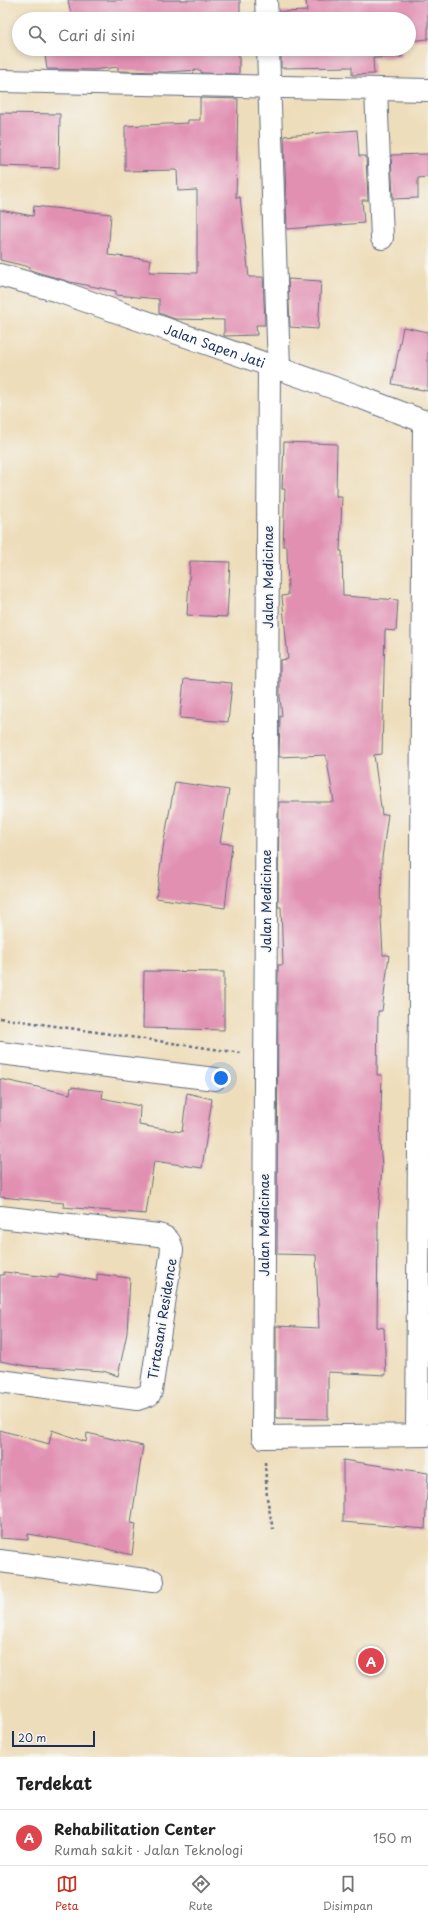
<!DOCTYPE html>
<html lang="id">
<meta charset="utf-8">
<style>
:root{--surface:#fff;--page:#f2f2f2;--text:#222;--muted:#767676;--line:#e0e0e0;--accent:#c8321e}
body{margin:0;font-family:"Playpen Sans",sans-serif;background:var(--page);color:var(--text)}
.scale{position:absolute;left:12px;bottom:10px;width:83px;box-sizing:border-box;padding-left:4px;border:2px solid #1b2f5e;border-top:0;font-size:11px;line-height:14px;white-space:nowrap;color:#1b2f5e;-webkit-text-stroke:3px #f6f6f2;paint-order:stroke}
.you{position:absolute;left:221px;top:1078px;width:14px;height:14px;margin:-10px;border:3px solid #fff;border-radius:50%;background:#1a73e8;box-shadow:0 0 0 6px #1a73e833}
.badge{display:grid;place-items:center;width:26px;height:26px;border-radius:50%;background:var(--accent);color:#fff;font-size:13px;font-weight:700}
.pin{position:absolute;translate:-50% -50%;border:2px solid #fff;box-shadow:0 1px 4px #0006}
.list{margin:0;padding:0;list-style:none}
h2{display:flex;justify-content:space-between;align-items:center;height:52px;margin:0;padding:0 16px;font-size:17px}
h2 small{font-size:13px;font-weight:400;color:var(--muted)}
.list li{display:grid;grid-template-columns:26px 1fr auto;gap:12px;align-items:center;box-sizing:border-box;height:56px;padding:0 16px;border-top:1px solid var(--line)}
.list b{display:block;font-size:15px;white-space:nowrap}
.list p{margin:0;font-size:13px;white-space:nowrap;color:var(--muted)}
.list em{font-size:13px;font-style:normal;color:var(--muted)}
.icon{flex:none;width:22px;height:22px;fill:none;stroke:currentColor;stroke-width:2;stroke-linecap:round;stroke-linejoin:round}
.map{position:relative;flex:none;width:428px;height:1757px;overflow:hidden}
.search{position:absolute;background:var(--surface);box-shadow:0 2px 6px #0003;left:12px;right:12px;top:12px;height:44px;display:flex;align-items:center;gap:10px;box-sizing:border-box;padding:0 14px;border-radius:22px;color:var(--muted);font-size:15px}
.sheet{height:108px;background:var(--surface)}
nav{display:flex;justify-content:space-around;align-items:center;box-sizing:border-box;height:56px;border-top:1px solid var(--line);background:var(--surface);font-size:11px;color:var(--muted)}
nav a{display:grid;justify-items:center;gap:2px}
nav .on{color:var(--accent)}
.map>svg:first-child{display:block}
.building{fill:#e190b2}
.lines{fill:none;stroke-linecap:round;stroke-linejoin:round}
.street-casing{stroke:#656c7e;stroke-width:24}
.secondary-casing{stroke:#656c7e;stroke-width:24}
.path{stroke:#656c7e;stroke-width:2.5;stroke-dasharray:3 3;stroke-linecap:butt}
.street{stroke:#fff;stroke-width:22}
.secondary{stroke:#fff;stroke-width:22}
.labels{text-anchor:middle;stroke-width:3.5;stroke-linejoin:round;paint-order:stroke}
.street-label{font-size:13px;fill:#1b2f5e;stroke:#f6f6f2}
</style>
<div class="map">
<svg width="428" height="1757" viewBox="0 0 428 1757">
<rect width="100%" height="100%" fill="#f6f6f2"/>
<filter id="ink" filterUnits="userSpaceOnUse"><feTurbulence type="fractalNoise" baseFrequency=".025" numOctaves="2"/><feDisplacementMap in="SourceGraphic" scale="8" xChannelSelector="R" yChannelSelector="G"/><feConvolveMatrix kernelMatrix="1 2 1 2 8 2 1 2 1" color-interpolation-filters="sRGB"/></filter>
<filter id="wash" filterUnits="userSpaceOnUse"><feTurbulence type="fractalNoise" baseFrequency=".012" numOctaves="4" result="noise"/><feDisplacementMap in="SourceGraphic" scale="16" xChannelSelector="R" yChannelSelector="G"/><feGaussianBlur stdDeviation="0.9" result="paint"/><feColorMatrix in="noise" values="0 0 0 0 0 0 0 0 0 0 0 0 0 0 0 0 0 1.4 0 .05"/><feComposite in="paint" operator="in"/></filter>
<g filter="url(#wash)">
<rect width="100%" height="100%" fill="#eeddba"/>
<g id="blocks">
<!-- building -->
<path class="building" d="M 68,0 L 240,0 L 240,19 L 72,19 Z
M 306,0 L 428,0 L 428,39 L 409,41 L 409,19 L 279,19 L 279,12 L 307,11 Z
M 44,49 L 239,49 L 239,74 L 201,73 L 201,70 L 165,72 L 118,71 L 118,67 L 93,70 L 47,69 Z
M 281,49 L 402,49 L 402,57 L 373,58 L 374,74 L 352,75 L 352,67 L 281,68 Z
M 200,98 L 238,99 L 236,198 L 240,197 L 249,277 L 263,277 L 265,325 L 256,325 L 257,335 L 224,336 L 224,320 L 175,319 L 159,313 L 159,299 L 116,295 L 116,291 L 70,282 L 30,270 L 30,267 L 0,260 L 0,210 L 33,216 L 34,206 L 111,214 L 108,255 L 151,260 L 149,272 L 197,273 L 197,190 L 178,191 L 177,170 L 125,171 L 125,126 L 188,123 L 188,120 L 200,120 Z
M 0,113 L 60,114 L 59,168 L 0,166 Z
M 357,130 L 359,156 L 366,156 L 368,200 L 362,200 L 364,223 L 287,229 L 284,136 Z
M 428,154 L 428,177 L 418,178 L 418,198 L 393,199 L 391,155 Z
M 288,279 L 321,281 L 318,329 L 290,327 Z
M 403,327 L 428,332 L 428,391 L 392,384 Z
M 284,442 L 337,444 L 336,496 L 342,496 L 340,551 L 342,551 L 343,596 L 398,600 L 396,631 L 385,630 L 382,754 L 374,755 L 382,815 L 388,814 L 382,858 L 381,918 L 383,955 L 389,955 L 382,1011 L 378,1011 L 377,1075 L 382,1075 L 380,1144 L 382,1166 L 378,1221 L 377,1327 L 384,1328 L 386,1375 L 328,1372 L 328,1419 L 276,1418 L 276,1326 L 319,1328 L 316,1255 L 277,1254 L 278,965 L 283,965 L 281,907 L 278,907 L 279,802 L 334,802 L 326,755 L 279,757 L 280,716 L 282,716 L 280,697 L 280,660 L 288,659 L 282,596 L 288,595 L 287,546 L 283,546 L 285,489 L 282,489 Z
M 190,561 L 230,562 L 227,617 L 187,615 Z
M 184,679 L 232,683 L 228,722 L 180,718 Z
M 175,782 L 229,790 L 220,843 L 232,844 L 225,908 L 156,898 L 164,841 Z
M 144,971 L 224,972 L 224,1030 L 143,1028 Z
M 0,1079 L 70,1094 L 71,1087 L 103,1091 L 102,1098 L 140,1106 L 139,1125 L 182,1132 L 187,1093 L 212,1099 L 202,1168 L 154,1161 L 146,1214 L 63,1207 L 64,1203 L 0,1197 Z
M 4,1272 L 58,1278 L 59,1274 L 97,1281 L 97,1274 L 130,1278 L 127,1333 L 118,1376 L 103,1371 L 27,1366 L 0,1361 L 0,1275 L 4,1275 Z
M 0,1430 L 49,1444 L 52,1430 L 86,1442 L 87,1433 L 143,1446 L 131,1523 L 136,1524 L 132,1555 L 83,1543 L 28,1534 L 28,1540 L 0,1538 Z
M 343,1460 L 428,1473 L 425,1529 L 343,1522 Z"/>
</g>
</g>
<g filter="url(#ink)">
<use href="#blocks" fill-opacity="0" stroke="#656c7e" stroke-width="1"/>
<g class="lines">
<defs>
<path id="street" d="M 266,0 L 267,19
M 268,49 L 279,368
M 0,81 L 428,90
M 376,89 L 382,238
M 269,365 L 263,1437 L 428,1435
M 0,1053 L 215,1079
M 0,1217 L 158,1235 C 168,1237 170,1241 172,1250 L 151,1391 L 149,1395 L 137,1399 L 0,1381
M 417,1435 L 424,421
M 0,1561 L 153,1581"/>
<g id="secondary">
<path id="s1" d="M 0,275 L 58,291 L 357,396 L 428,423"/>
</g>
</defs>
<!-- street casing -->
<use href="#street" class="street-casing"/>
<!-- secondary casing -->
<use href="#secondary" class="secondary-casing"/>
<!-- path -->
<path class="path" d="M 0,1018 L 241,1053
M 265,1462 L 267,1498 L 273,1529"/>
<!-- street -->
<use href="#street" class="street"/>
<!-- secondary -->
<use href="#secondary" class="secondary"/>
</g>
</g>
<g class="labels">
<!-- street labels -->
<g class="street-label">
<text dy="5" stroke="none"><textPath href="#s1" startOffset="226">Jalan Sapen Jati</textPath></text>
<text transform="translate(268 577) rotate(-90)" y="5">Jalan Medicinae</text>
<text transform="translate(266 901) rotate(-90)" y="5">Jalan Medicinae</text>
<text transform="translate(264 1225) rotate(-90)" y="5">Jalan Medicinae</text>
<text transform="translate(162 1319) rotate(-81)" y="5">Tirtasani Residence</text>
</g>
</g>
</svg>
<div class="scale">20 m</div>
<div class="you"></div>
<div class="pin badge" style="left:371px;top:1661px;background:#e0444e">A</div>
<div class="search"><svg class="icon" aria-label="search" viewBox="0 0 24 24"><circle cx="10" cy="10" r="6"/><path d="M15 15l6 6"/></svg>Cari di sini</div>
</div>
<section class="sheet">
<h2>Terdekat<small></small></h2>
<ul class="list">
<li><span class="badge" style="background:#e0444e">A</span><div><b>Rehabilitation Center</b><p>Rumah sakit · Jalan Teknologi</p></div><em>150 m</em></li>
</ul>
</section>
<nav>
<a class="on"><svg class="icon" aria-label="map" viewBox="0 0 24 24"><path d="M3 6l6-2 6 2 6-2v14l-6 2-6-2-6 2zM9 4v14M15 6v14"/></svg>Peta</a>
<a><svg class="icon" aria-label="directions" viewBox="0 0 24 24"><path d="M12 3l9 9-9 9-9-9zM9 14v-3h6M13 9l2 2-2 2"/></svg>Rute</a>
<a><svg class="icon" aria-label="saved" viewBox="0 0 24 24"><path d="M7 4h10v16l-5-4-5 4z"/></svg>Disimpan</a>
</nav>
